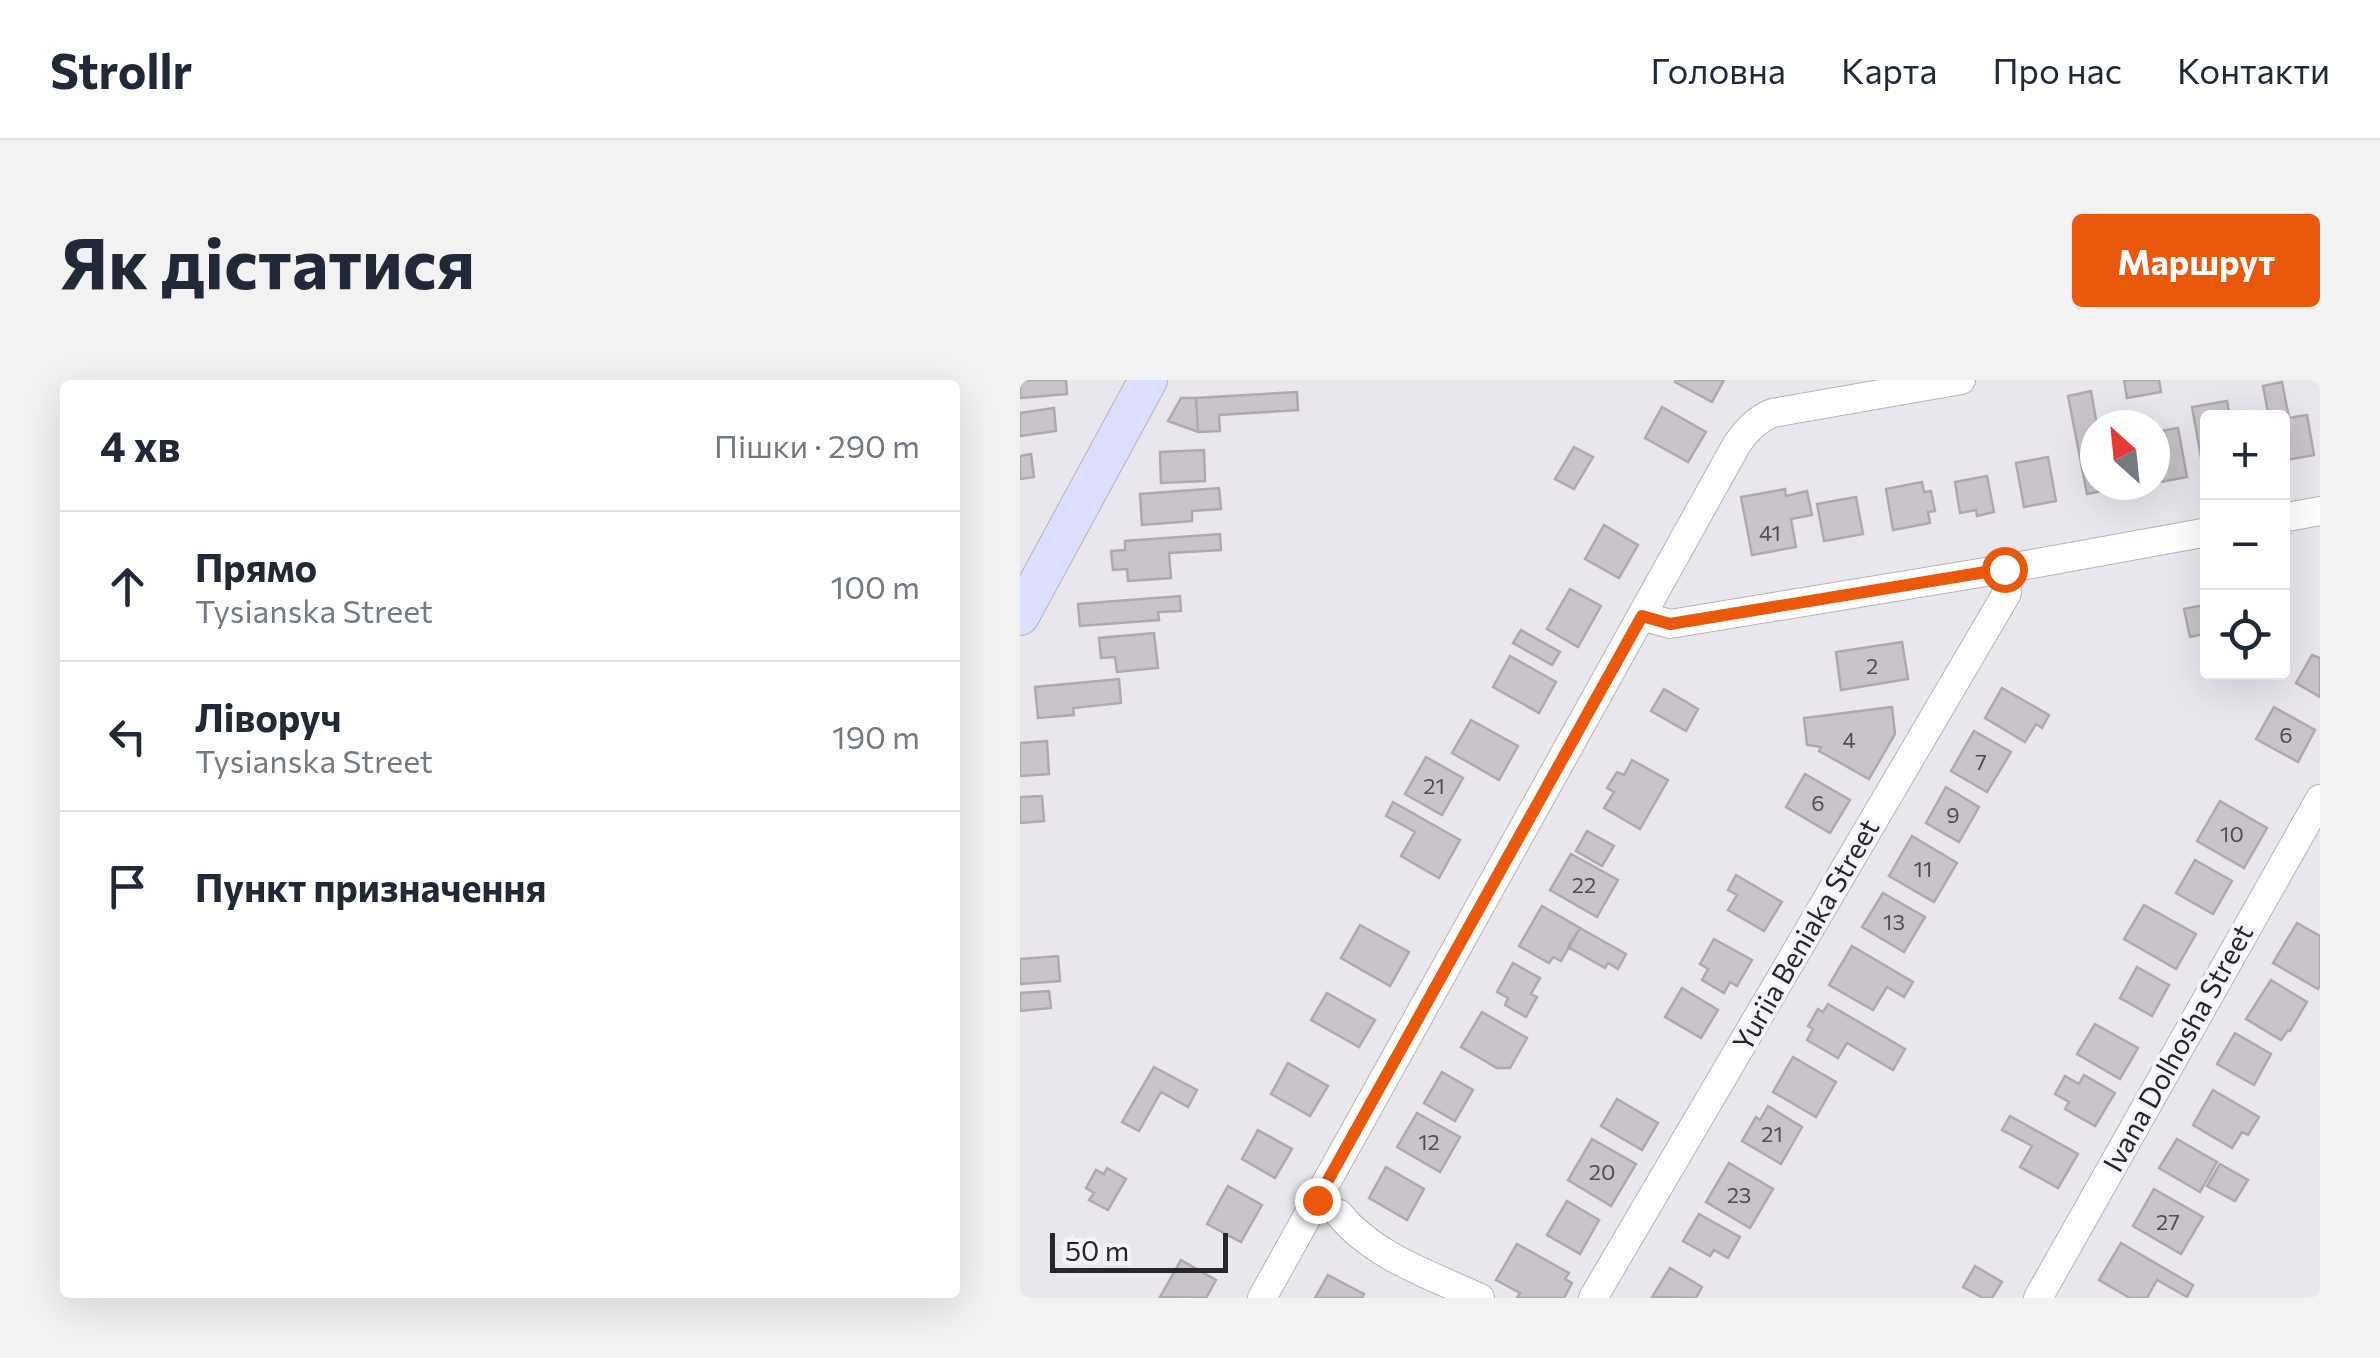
<!DOCTYPE html>
<html lang="uk">
<meta charset="utf-8">
<style>
:root{--surface:#fff;--page:#f2f2f3;--text:#1f2937;--muted:#747a83;--line:#e0e1e3;--accent:#ea580c}
body{margin:0;font-family:Commissioner,sans-serif;background:var(--page);color:var(--text)}
.controls{position:absolute;right:30px;top:30px;display:grid;overflow:hidden;border-radius:10px;box-shadow:0 10px 40px #0002}
.controls button{width:90px;height:90px;display:grid;place-items:center;padding:0;border:0;border-bottom:2px solid var(--line);background:var(--surface);color:var(--text);font:50px sans-serif}
.compass{position:absolute;left:1060px;top:30px;width:90px;height:90px;border-radius:50%;background:var(--surface);box-shadow:0 10px 40px #0002;rotate:333deg}
.scale{position:absolute;left:30px;bottom:25px;width:178px;box-sizing:border-box;padding-left:10px;border:5px solid #272729;border-top:0;font-size:28px;line-height:35px;white-space:nowrap;color:#272729;-webkit-text-stroke:8px #f6f4fa;paint-order:stroke}
.stop{position:absolute;width:30px;height:30px;margin:-22px;border:8px solid #ea580c;border-radius:50%;background:#fff}
.stop.end{background:#ea580c;border-color:#fff;box-shadow:0 2px 10px #0008}
.list{margin:0;padding:0;list-style:none}
h2{display:flex;justify-content:space-between;align-items:center;height:130px;margin:0;padding:0 40px;font-size:42px}
h2 small{font-size:32px;font-weight:400;color:var(--muted)}
.list li{display:grid;grid-template-columns:65px 1fr auto;gap:30px;align-items:center;box-sizing:border-box;height:150px;padding:0 40px;border-top:2px solid var(--line)}
.list b{display:block;font-size:38px;white-space:nowrap}
.list p{margin:0;font-size:32px;white-space:nowrap;color:var(--muted)}
.list em{font-size:32px;font-style:normal;color:var(--muted)}
.icon{flex:none;width:55px;height:55px;fill:none;stroke:currentColor;stroke-width:2;stroke-linecap:round;stroke-linejoin:round}
.map{position:relative;flex:none;width:1300px;height:918px;overflow:hidden;border-radius:10px}
header{display:flex;align-items:center;gap:60px;box-sizing:border-box;height:140px;padding:0 50px;background:var(--surface);border-bottom:2px solid var(--line)}
header strong{font-size:48px}
nav{display:flex;gap:55px;margin-inline-start:auto;font-size:35px}
.intro{display:flex;align-items:center;justify-content:space-between;box-sizing:border-box;height:240px;padding:0 60px}
h1{margin:0;font-size:70px}
.button{padding:25px 45px;border-radius:10px;background:var(--accent);color:#fff;font-size:35px;font-weight:700}
main{display:flex;gap:60px;padding:0 60px}
aside{flex:1;background:var(--surface);border-radius:10px;box-shadow:0 10px 40px #0002}
.map>svg:first-child{display:block}
.building{fill:#c8c4c9;stroke:#ada9ae;stroke-width:2.5}
.lines{fill:none;stroke-linecap:round;stroke-linejoin:round}
.street-casing{stroke:#b5b3b9;stroke-width:30}
.secondary-casing{stroke:#b5b3b9;stroke-width:40}
.street{stroke:#fff;stroke-width:28}
.secondary{stroke:#dbe0fe;stroke-width:38}
.route{stroke:#ea580c;stroke-width:12}
.labels{text-anchor:middle;stroke-width:8;stroke-linejoin:round;paint-order:stroke}
.number-label{font-size:22px;fill:#4f4e51}
.street-label{font-size:28px;fill:#272729;stroke:#f6f4fa}
</style>
<header>
<strong>Strollr</strong>
<nav><a>Головна</a><a>Карта</a><a>Про нас</a><a>Контакти</a></nav>
</header>
<div class="intro"><h1>Як дістатися</h1><a class="button">Маршрут</a></div>
<main>
<aside>
<h2>4 хв<small>Пішки · 290 m</small></h2>
<ul class="list">
<li><svg class="icon" aria-label="ahead" viewBox="0 0 24 24"><path d="M12 20V5M6 11l6-6 6 6"/></svg><div><b>Прямо</b><p>Tysianska Street</p></div><em>100 m</em></li>
<li><svg class="icon" aria-label="left" viewBox="0 0 24 24"><path d="M17 20v-9H6M10 6l-5 5 5 5"/></svg><div><b>Ліворуч</b><p>Tysianska Street</p></div><em>190 m</em></li>
<li><svg class="icon" aria-label="arrive" viewBox="0 0 24 24"><path d="M6 21V4h12l-3 4 3 4H6"/></svg><div><b>Пункт призначення</b></div></li>
</ul>
</aside>
<div class="map">
<svg width="1300" height="918" viewBox="0 0 1300 918">
<rect width="100%" height="100%" fill="#e9e7ed"/>
<!-- building -->
<path class="building" d="M 0,0 L 46,0 L 47,14 L 0,18 Z
M 656,0 L 704,0 L 692,22 L 655,2 Z
M 1104,0 L 1139,0 L 1141,12 L 1107,18 Z
M 1262,2 L 1269,38 L 1287,35 L 1294,75 L 1262,81 L 1262,38 L 1249,38 L 1243,6 Z
M 1071,11 L 1077,45 L 1075,45 L 1075,105 L 1112,105 L 1067,114 L 1048,16 Z
M 277,12 L 278,30 L 199,35 L 200,51 L 178,52 L 176,18 Z
M 161,18 L 176,18 L 178,52 L 148,41 Z
M 1207,21 L 1210,38 L 1188,38 L 1188,93 L 1184,94 L 1172,27 Z
M 642,27 L 686,52 L 668,82 L 625,58 Z
M 34,28 L 36,51 L 0,56 L 0,33 Z
M 1158,48 L 1167,97 L 1135,103 L 1135,52 Z
M 554,67 L 573,77 L 554,109 L 535,99 Z
M 184,70 L 185,101 L 141,103 L 140,72 Z
M 11,74 L 14,97 L 0,99 L 0,76 Z
M 1028,77 L 1036,121 L 1004,127 L 996,83 Z
M 967,96 L 974,132 L 957,136 L 956,130 L 940,133 L 935,102 Z
M 902,102 L 904,112 L 911,111 L 915,131 L 908,132 L 910,143 L 873,150 L 866,109 Z
M 199,108 L 201,129 L 172,131 L 172,141 L 122,145 L 120,114 Z
M 765,109 L 766,116 L 787,111 L 792,135 L 771,139 L 776,167 L 732,175 L 721,117 Z
M 836,117 L 843,154 L 804,161 L 797,124 Z
M 584,145 L 618,165 L 599,198 L 565,179 Z
M 200,154 L 201,170 L 149,173 L 151,198 L 108,201 L 107,189 L 93,190 L 91,171 L 105,170 L 105,161 Z
M 550,209 L 581,226 L 558,267 L 527,249 Z
M 160,216 L 161,231 L 138,232 L 139,240 L 60,246 L 58,224 Z
M 1188,224 L 1188,253 L 1170,257 L 1164,229 Z
M 501,250 L 540,272 L 532,285 L 493,263 Z
M 134,253 L 138,288 L 97,292 L 95,277 L 81,278 L 79,258 Z
M 882,262 L 888,299 L 821,310 L 816,272 Z
M 1292,275 L 1300,278 L 1300,317 L 1276,303 Z
M 490,276 L 536,302 L 519,333 L 473,307 Z
M 99,299 L 101,323 L 53,328 L 54,335 L 18,338 L 15,307 Z
M 982,308 L 1029,335 L 1022,348 L 1016,344 L 1005,362 L 965,338 Z
M 644,309 L 678,329 L 666,351 L 631,331 Z
M 872,327 L 875,354 L 849,399 L 799,371 L 801,367 L 787,365 L 784,338 Z
M 1254,327 L 1295,350 L 1278,382 L 1236,359 Z
M 451,340 L 498,366 L 479,400 L 432,373 Z
M 954,351 L 991,372 L 967,412 L 931,391 Z
M 27,361 L 29,394 L 0,396 L 0,363 Z
M 406,377 L 443,398 L 422,435 L 385,414 Z
M 612,380 L 648,400 L 620,449 L 584,428 L 594,412 L 587,408 L 597,392 L 604,395 Z
M 785,394 L 830,420 L 810,453 L 766,427 Z
M 926,407 L 959,427 L 939,462 L 906,443 Z
M 22,416 L 24,441 L 0,443 L 0,417 Z
M 1200,421 L 1247,448 L 1224,488 L 1177,461 Z
M 373,422 L 440,460 L 419,498 L 381,476 L 395,452 L 366,436 Z
M 567,451 L 594,466 L 582,486 L 556,471 Z
M 892,456 L 937,483 L 914,522 L 869,496 Z
M 551,474 L 598,500 L 577,537 L 530,510 Z
M 1175,480 L 1212,501 L 1193,534 L 1156,513 Z
M 716,495 L 762,522 L 744,551 L 708,530 L 717,515 L 708,510 Z
M 863,513 L 905,537 L 884,572 L 842,547 Z
M 1124,525 L 1176,554 L 1156,589 L 1104,559 Z
M 522,526 L 560,548 L 541,581 L 533,577 L 529,583 L 499,566 Z
M 1277,543 L 1300,556 L 1300,605 L 1298,609 L 1253,583 Z
M 340,545 L 389,572 L 370,606 L 321,578 Z
M 560,548 L 606,574 L 598,589 L 588,583 L 585,588 L 548,567 Z
M 694,559 L 732,580 L 717,606 L 710,602 L 704,613 L 682,600 L 688,589 L 680,584 Z
M 832,566 L 893,602 L 884,617 L 867,607 L 853,630 L 809,605 Z
M 38,576 L 40,601 L 0,604 L 0,579 Z
M 493,583 L 520,598 L 511,614 L 517,617 L 506,637 L 485,625 L 488,618 L 477,612 Z
M 1117,587 L 1149,605 L 1132,636 L 1100,618 Z
M 1251,600 L 1287,622 L 1270,651 L 1268,650 L 1261,660 L 1226,639 Z
M 662,608 L 698,630 L 681,658 L 645,637 Z
M 29,611 L 31,628 L 0,631 L 0,613 Z
M 307,613 L 355,640 L 339,667 L 291,640 Z
M 808,624 L 885,669 L 873,690 L 827,663 L 818,678 L 787,660 L 793,649 L 788,646 L 798,629 L 803,632 Z
M 462,632 L 507,658 L 490,688 L 477,688 L 441,667 Z
M 1075,644 L 1118,668 L 1100,699 L 1057,674 Z
M 1215,653 L 1251,674 L 1234,705 L 1197,684 Z
M 773,677 L 816,702 L 796,737 L 753,712 Z
M 268,683 L 308,706 L 290,736 L 251,714 Z
M 134,687 L 177,710 L 168,727 L 141,712 L 119,751 L 102,742 Z
M 422,692 L 453,710 L 435,741 L 404,723 Z
M 1064,695 L 1095,713 L 1075,746 L 1045,729 L 1049,722 L 1035,714 L 1045,696 L 1059,704 Z
M 1193,710 L 1239,737 L 1228,755 L 1222,752 L 1212,768 L 1173,745 Z
M 597,719 L 638,743 L 622,770 L 581,746 Z
M 748,726 L 782,747 L 761,784 L 722,761 L 736,737 L 740,740 Z
M 397,733 L 440,757 L 420,792 L 377,767 Z
M 990,736 L 1058,774 L 1038,808 L 1000,787 L 1012,766 L 982,750 Z
M 238,750 L 272,769 L 255,798 L 222,779 Z
M 572,759 L 616,784 L 591,826 L 548,800 Z
M 1157,759 L 1197,782 L 1180,812 L 1139,788 Z
M 709,783 L 753,809 L 730,848 L 686,822 Z
M 1200,784 L 1228,800 L 1215,821 L 1187,806 Z
M 366,787 L 404,809 L 387,840 L 349,818 Z
M 87,788 L 106,799 L 88,830 L 69,820 L 74,813 L 66,808 L 76,790 L 84,794 Z
M 208,806 L 242,825 L 221,862 L 187,844 Z
M 1134,809 L 1183,837 L 1161,874 L 1113,846 Z
M 547,821 L 579,840 L 560,874 L 527,855 Z
M 679,834 L 720,857 L 708,878 L 694,870 L 690,876 L 663,861 Z
M 1101,863 L 1173,905 L 1167,917 L 1137,900 L 1127,918 L 1110,918 L 1079,900 Z
M 497,864 L 549,893 L 545,899 L 552,903 L 544,918 L 497,918 L 500,913 L 476,900 Z
M 161,880 L 196,900 L 186,918 L 140,917 Z
M 955,886 L 982,902 L 972,918 L 963,918 L 943,907 Z
M 650,888 L 682,907 L 676,918 L 632,917 Z
M 308,895 L 344,914 L 342,918 L 295,918 Z"/>
<g class="lines">
<defs>
<path id="street" d="M 1262,138 L 1300,131
M 622,236 L 650,244 L 984,189 L 1188,152
M 319,834 C 354,877 411,895 460,918
M 242,918 L 717,64 C 727,50 736,40 752,33 L 941,0
M 573,918 L 987,213 L 984,189
M 1018,918 L 1300,419"/>
<path id="secondary" d="M 0,236 L 128,0"/>
</defs>
<!-- street casing -->
<use href="#street" class="street-casing"/>
<!-- secondary casing -->
<use href="#secondary" class="secondary-casing"/>
<!-- street -->
<use href="#street" class="street"/>
<!-- secondary -->
<use href="#secondary" class="secondary"/>
</g>
<g class="lines">
<!-- route -->
<path class="route" d="M 297,820 L 622,236 L 650,244 L 984,189"/>
</g>
<g class="labels">
<!-- number labels -->
<g class="number-label">
<text x="750" y="161">41</text>
<text x="852" y="294">2</text>
<text x="1266" y="363">6</text>
<text x="829" y="368">4</text>
<text x="961" y="390">7</text>
<text x="414" y="414">21</text>
<text x="798" y="431">6</text>
<text x="933" y="443">9</text>
<text x="1212" y="462">10</text>
<text x="903" y="497">11</text>
<text x="564" y="513">22</text>
<text x="874" y="550">13</text>
<text x="752" y="762">21</text>
<text x="409" y="770">12</text>
<text x="582" y="800">20</text>
<text x="719" y="823">23</text>
<text x="1148" y="850">27</text>
</g>
<!-- street labels -->
<g class="street-label">
<text transform="translate(786 555) rotate(-60)" y="10">Yuriia Beniaka Street</text>
<text transform="translate(1158 668) rotate(-61)" y="10">Ivana Dolhosha Street</text>
</g>
</g>
</svg>
<div class="controls">
<button>+</button>
<button>−</button>
<button><svg class="icon" aria-label="locate" viewBox="0 0 24 24"><circle cx="12" cy="12" r="6"/><path d="M12 2v4M12 18v4M2 12h4M18 12h4"/></svg></button>
</div>
<svg class="compass" viewBox="-18 -18 36 36"><path d="M0-13l5 13h-10z" fill="#e53935"/><path d="M0 13l5-13h-10z" fill="#747a83"/></svg>
<div class="scale">50 m</div>
<div class="stop" style="left:984px;top:189px"></div>
<div class="stop end" style="left:297px;top:820px"></div>
</div>
</main>
